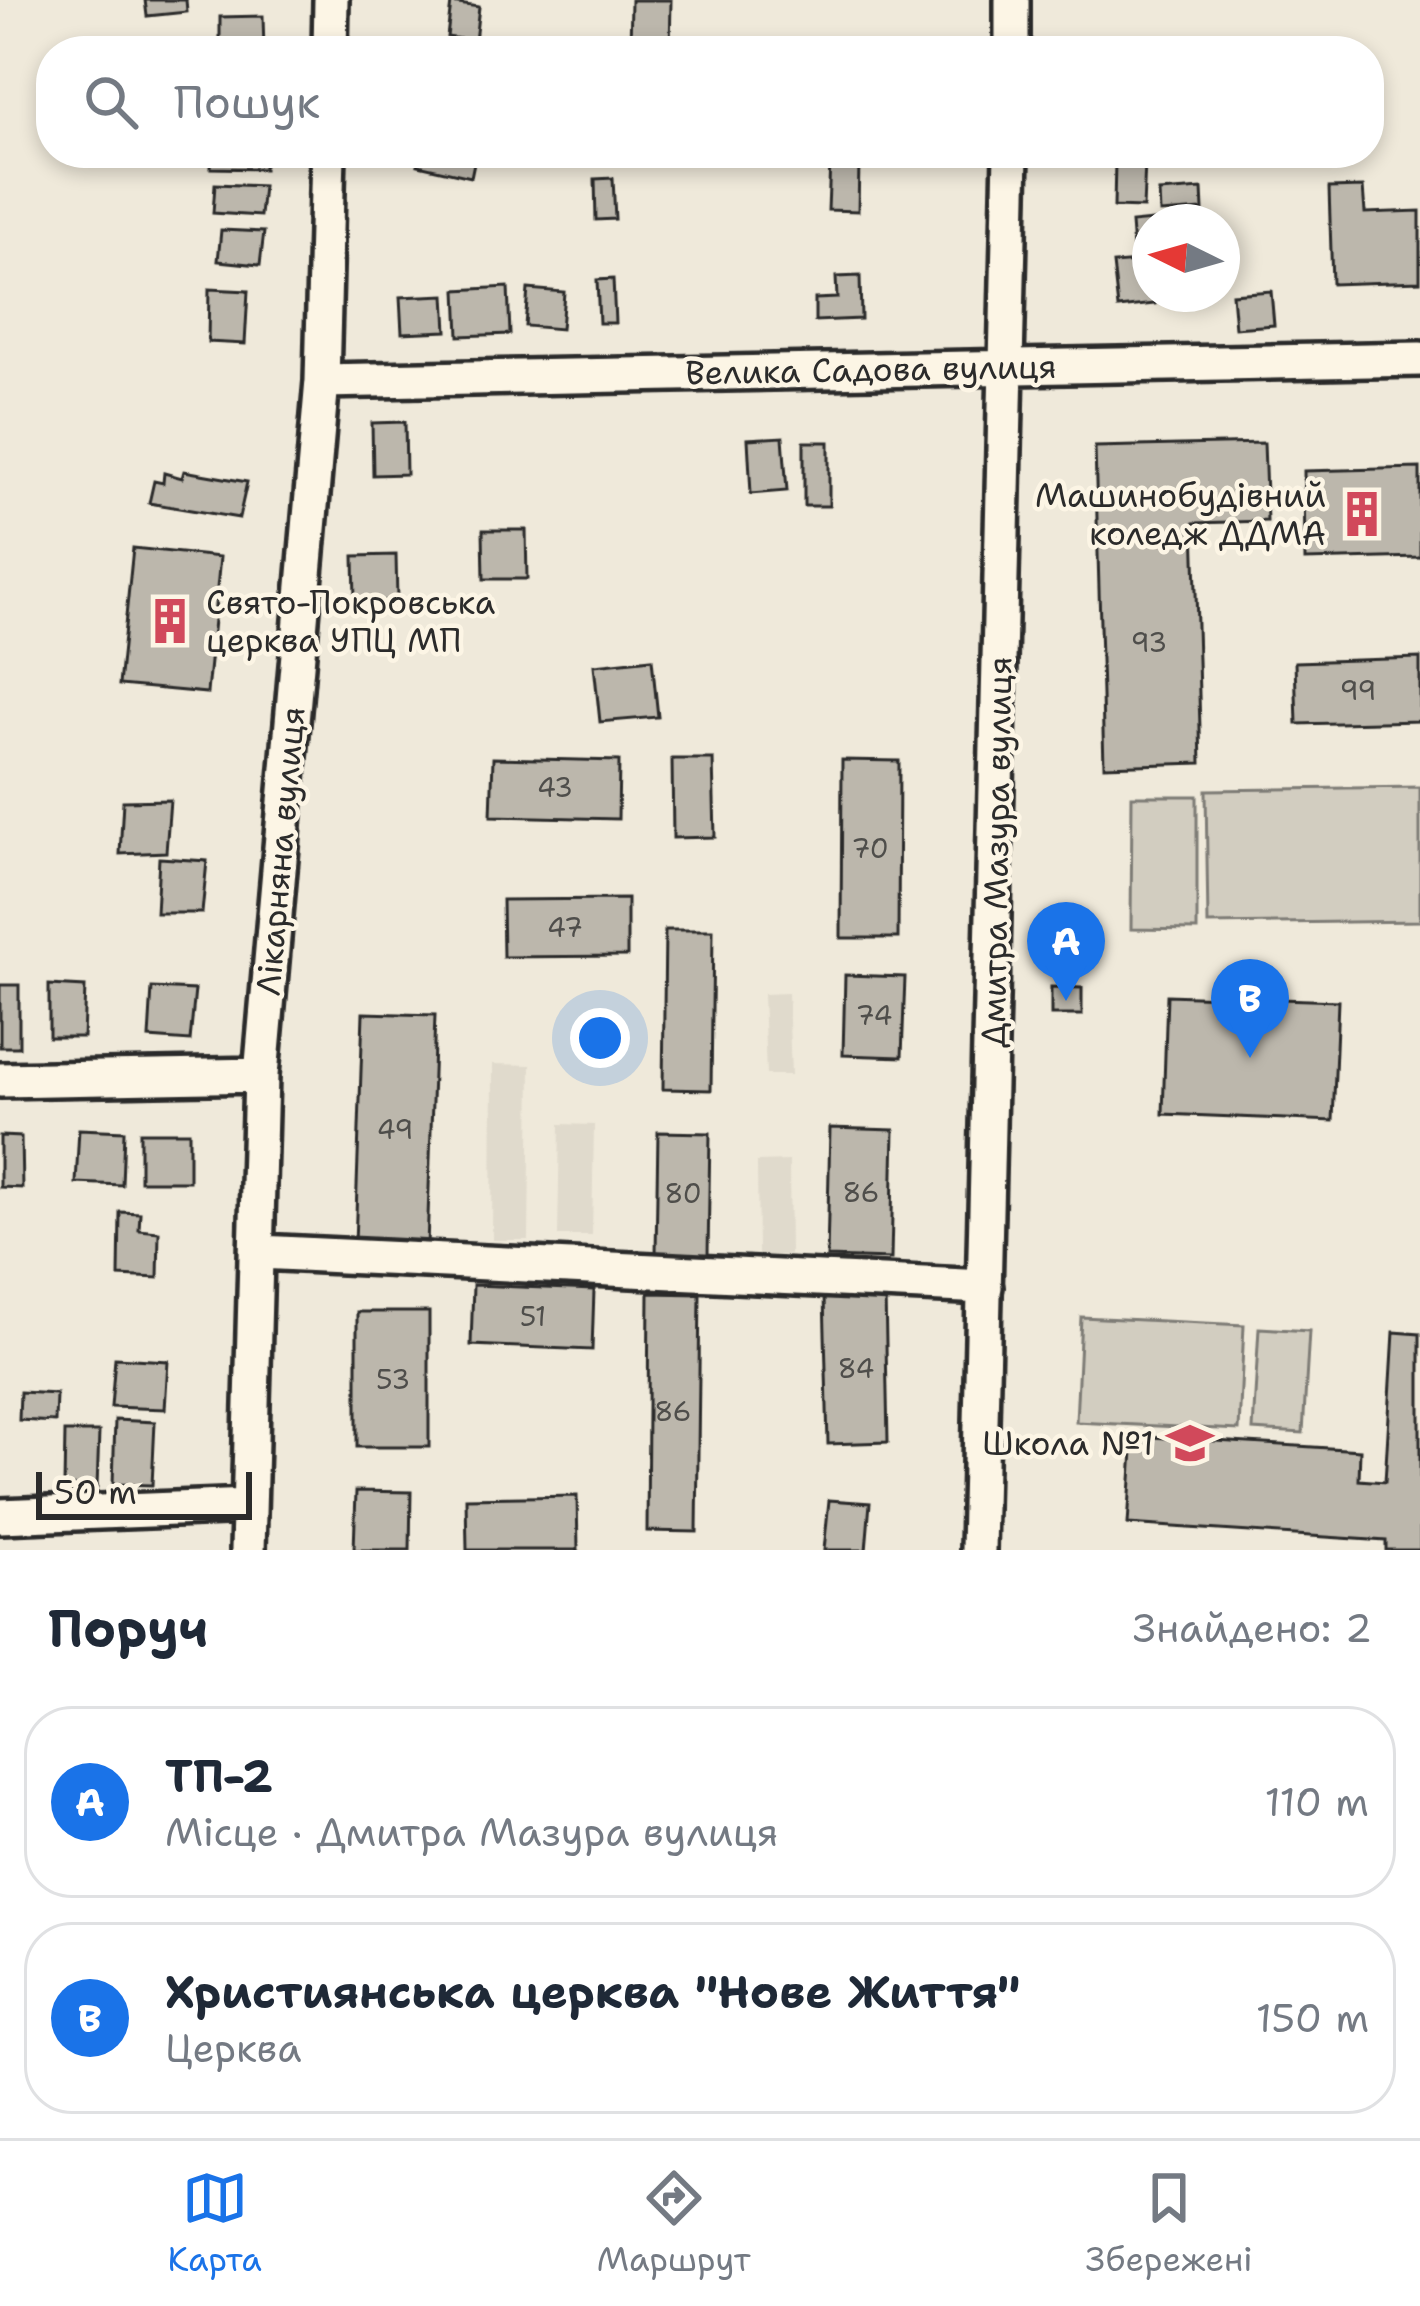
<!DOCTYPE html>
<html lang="uk">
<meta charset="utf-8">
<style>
:root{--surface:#fff;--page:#f6f6f7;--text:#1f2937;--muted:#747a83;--line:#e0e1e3;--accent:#1a73e8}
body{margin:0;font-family:"Shantell Sans",sans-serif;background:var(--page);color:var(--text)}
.compass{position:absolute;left:1132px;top:204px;width:108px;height:108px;border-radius:50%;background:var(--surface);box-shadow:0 6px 18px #0003;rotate:275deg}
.scale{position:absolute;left:36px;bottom:30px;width:216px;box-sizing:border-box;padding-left:12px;border:6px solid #2b2b2b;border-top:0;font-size:33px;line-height:42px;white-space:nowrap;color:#2b2b2b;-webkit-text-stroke:9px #fcf5e5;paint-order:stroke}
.you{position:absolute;left:600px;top:1038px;width:42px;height:42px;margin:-30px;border:9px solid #fff;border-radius:50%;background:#1a73e8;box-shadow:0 0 0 18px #1a73e833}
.badge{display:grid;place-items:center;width:78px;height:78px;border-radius:50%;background:var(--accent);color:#fff;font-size:39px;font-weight:700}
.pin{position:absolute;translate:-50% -99px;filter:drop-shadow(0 3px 6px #0008)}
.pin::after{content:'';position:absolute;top:63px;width:42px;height:36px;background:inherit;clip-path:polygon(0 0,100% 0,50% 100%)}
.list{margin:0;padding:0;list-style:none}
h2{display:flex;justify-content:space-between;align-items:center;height:156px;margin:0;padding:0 48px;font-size:51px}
h2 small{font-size:39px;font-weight:400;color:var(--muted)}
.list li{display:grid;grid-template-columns:78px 1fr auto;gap:36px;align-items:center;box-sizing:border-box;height:192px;margin:0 24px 24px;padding:0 24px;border:3px solid var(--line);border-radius:48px}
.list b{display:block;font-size:45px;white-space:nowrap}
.list p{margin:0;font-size:39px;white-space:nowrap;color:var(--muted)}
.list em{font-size:39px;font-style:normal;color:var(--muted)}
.icon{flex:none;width:66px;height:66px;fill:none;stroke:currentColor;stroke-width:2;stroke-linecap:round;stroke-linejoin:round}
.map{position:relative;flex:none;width:1420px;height:1550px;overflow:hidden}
.search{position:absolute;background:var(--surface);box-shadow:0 6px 18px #0003;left:36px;right:36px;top:36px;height:132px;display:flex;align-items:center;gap:30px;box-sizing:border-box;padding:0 42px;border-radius:48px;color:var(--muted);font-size:45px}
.sheet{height:588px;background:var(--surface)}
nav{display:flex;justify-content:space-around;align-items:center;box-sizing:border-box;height:168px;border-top:3px solid var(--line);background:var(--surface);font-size:33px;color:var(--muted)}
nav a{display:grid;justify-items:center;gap:6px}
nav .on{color:var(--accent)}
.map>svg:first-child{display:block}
.built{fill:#e0dacc}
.green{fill:#d2cdc0;stroke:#7e7c76;stroke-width:3}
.building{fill:#bcb7ac;stroke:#2b2b2b;stroke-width:3}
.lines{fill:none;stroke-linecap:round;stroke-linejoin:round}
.minor-casing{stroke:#2b2b2b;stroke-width:42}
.minor{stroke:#fcf5e5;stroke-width:33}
.labels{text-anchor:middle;stroke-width:9;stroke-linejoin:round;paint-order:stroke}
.number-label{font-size:27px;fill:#4f4e4b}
.street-label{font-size:33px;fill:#2b2b2b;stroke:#fcf5e5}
.poi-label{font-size:33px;fill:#2b2b2b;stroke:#fcf5e5;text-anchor:end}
</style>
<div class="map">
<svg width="1420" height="1550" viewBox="0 0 1420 1550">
<rect width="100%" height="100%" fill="#efe9da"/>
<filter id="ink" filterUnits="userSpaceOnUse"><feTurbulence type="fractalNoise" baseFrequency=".00833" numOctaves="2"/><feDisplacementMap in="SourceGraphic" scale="24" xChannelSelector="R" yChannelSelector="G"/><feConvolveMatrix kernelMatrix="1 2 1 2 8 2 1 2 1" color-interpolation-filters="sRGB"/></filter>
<g filter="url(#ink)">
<!-- built -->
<path class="built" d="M 788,993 L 791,1075 L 766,1075 L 763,994 Z
M 493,1064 L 531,1065 L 529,1240 L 492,1240 Z
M 560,1124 L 594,1125 L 592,1236 L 558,1236 Z
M 789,1161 L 790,1255 L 758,1255 L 757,1162 Z"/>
<!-- green -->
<path class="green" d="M 1420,787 L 1420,921 L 1208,924 L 1206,790 Z
M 1132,796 L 1197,796 L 1197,930 L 1131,929 Z
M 1081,1317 L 1244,1325 L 1239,1430 L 1076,1422 Z
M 1259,1328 L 1309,1331 L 1303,1433 L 1253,1430 Z"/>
<!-- building -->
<path class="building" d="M 145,0 L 186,0 L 187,12 L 147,16 Z
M 631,0 L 671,0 L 670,51 L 630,51 Z
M 451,3 L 479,7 L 475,41 L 447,37 Z
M 263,16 L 264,51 L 220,51 L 220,17 Z
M 212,153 L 264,153 L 264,169 L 211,168 Z
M 421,153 L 476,153 L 471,177 L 418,165 Z
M 1115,161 L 1145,162 L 1143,208 L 1114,207 Z
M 830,162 L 859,163 L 858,211 L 828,210 Z
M 613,178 L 615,219 L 596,220 L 595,179 Z
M 215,184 L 263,186 L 260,216 L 213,213 Z
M 1363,187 L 1365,213 L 1420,211 L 1420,281 L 1332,284 L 1329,188 Z
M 1202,189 L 1203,210 L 1160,213 L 1159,192 Z
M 1163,220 L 1150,222 L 1150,247 L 1133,249 L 1131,223 Z
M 221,230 L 264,232 L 260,265 L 218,261 Z
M 1150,261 L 1155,304 L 1118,308 L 1113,264 Z
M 860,276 L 861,319 L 815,321 L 815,299 L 837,298 L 836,277 Z
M 613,279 L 615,323 L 599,323 L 597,280 Z
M 508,287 L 510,334 L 459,336 L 457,290 Z
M 209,289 L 248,291 L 245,344 L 208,342 Z
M 528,289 L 564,292 L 561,329 L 525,326 Z
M 1271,291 L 1274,325 L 1235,328 L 1232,294 Z
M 445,295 L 447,331 L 402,333 L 400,297 Z
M 405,422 L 406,474 L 373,475 L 372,423 Z
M 783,437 L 787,491 L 751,494 L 748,439 Z
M 804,442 L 829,442 L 829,506 L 804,506 Z
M 1264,443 L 1267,521 L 1194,523 L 1201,763 L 1104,766 L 1095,447 Z
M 1420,468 L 1420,557 L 1305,560 L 1304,471 Z
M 184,471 L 247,482 L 239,518 L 149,503 L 154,481 L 163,483 L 164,473 L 182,478 Z
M 483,530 L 526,530 L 527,579 L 484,579 Z
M 133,548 L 220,557 L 207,693 L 119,685 Z
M 396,555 L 397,601 L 355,601 L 354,556 Z
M 1420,658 L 1420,721 L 1297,724 L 1295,662 Z
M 652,659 L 658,717 L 600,722 L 594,665 Z
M 493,758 L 619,761 L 618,819 L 491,816 Z
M 672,759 L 713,759 L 715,837 L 673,838 Z
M 842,760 L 899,761 L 898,938 L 841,938 Z
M 170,800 L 166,852 L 120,854 L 123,801 Z
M 159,858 L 207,861 L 202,913 L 156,913 Z
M 627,899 L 627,956 L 503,957 L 502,900 Z
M 665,930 L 713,930 L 711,1090 L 663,1089 Z
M 845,975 L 905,977 L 902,1057 L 843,1055 Z
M 0,985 L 19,985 L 19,1047 L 0,1047 Z
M 49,985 L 85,987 L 83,1037 L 49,1037 Z
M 1051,987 L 1082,988 L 1082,1015 L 1051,1015 Z
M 152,988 L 195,990 L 190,1041 L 149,1038 Z
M 1167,995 L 1338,1001 L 1333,1121 L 1163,1114 Z
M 363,1013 L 435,1015 L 427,1246 L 355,1244 Z
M 830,1128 L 894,1130 L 891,1259 L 827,1257 Z
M 79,1129 L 124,1131 L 122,1185 L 76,1183 Z
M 140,1132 L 189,1132 L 189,1181 L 140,1181 Z
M 658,1132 L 710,1133 L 708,1255 L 656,1255 Z
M 0,1136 L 21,1137 L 22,1188 L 0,1187 Z
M 120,1212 L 140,1213 L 139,1230 L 159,1232 L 158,1278 L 119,1276 Z
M 473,1285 L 594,1290 L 592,1350 L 471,1345 Z
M 649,1293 L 700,1294 L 697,1532 L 647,1531 Z
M 885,1295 L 888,1442 L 828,1444 L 824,1296 Z
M 357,1312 L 429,1312 L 429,1447 L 357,1447 Z
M 1394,1332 L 1420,1334 L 1420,1550 L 1386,1550 L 1386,1541 L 1128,1524 L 1134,1436 L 1360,1450 L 1359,1480 L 1385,1482 Z
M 115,1358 L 168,1361 L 165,1409 L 111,1407 Z
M 20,1392 L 56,1394 L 55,1422 L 19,1420 Z
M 115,1420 L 155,1422 L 152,1485 L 113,1484 Z
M 65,1432 L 99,1432 L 97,1487 L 64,1486 Z
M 356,1491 L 411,1492 L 410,1550 L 354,1550 Z
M 577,1496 L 578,1550 L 467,1550 L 466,1498 Z
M 829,1500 L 870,1503 L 866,1550 L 824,1550 Z"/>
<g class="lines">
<defs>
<path id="minor" d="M 330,51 L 331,0
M 1012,51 L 1012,0
M 322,381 L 1420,359
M 0,1080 L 261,1075
M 259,1252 L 985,1287
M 0,1516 L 249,1506
M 248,1550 L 261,1075 L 322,381 L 328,153
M 978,1550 L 1011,153"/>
</defs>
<!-- minor casing -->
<use href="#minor" class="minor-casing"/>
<!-- minor -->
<use href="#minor" class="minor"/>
</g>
</g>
<!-- icons -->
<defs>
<symbol id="building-bare" viewBox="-9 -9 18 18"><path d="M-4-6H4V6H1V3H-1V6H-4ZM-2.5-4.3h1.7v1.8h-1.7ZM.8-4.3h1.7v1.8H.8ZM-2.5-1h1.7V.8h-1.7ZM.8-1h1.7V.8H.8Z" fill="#d1495b" stroke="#fcf5e5" stroke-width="2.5" paint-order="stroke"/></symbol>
<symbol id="school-bare" viewBox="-9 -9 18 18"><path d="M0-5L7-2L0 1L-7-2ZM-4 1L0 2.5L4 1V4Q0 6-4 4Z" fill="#d1495b" stroke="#fcf5e5" stroke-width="2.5" paint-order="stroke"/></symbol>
</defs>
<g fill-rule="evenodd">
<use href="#building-bare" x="1329" y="481" width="66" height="66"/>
<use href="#building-bare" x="137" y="588" width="66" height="66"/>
<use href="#school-bare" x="1157" y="1410" width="66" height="66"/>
</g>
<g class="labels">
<!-- number labels -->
<g class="number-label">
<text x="1149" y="652">93</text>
<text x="1358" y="700">99</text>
<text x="555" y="797">43</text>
<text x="870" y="858">70</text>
<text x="565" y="937">47</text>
<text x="874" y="1025">74</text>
<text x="395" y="1139">49</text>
<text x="861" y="1202">86</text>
<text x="683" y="1203">80</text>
<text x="533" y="1326">51</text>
<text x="856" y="1378">84</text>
<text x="393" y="1389">53</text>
<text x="673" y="1421">86</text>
</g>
<!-- street labels -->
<g class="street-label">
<text transform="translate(871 369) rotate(-1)" y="12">Велика Садова вулиця</text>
<text transform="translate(280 851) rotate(-85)" y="12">Лікарняна вулиця</text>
<text transform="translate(996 852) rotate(-89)" y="12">Дмитра Мазура вулиця</text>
</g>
<!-- poi labels -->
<g class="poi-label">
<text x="1326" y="507">Машинобудівний<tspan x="1326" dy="38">коледж ДДМА</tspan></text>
<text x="206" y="614" text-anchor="start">Свято-Покровська<tspan x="206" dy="38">церква УПЦ МП</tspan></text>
<text x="1154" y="1455">Школа №1</text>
</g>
</g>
</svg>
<svg class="compass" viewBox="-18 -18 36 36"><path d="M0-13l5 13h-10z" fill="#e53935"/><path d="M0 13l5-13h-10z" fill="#747a83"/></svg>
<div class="scale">50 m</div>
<div class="you"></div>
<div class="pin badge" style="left:1066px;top:1001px">A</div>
<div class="pin badge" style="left:1250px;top:1058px">B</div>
<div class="search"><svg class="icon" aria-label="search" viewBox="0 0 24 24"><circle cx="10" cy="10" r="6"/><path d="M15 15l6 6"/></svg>Пошук</div>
</div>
<section class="sheet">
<h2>Поруч<small>Знайдено: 2</small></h2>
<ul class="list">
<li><span class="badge">A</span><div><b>ТП-2</b><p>Місце · Дмитра Мазура вулиця</p></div><em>110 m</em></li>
<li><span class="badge">B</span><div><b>Християнська церква &quot;Нове Життя&quot;</b><p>Церква</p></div><em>150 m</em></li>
</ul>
</section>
<nav>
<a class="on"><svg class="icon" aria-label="map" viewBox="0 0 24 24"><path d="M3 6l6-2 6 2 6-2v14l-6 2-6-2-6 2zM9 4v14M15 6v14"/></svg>Карта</a>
<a><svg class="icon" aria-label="directions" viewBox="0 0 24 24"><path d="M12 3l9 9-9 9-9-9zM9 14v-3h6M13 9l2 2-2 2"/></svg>Маршрут</a>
<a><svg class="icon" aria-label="saved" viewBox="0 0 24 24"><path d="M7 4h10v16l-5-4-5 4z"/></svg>Збережені</a>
</nav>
